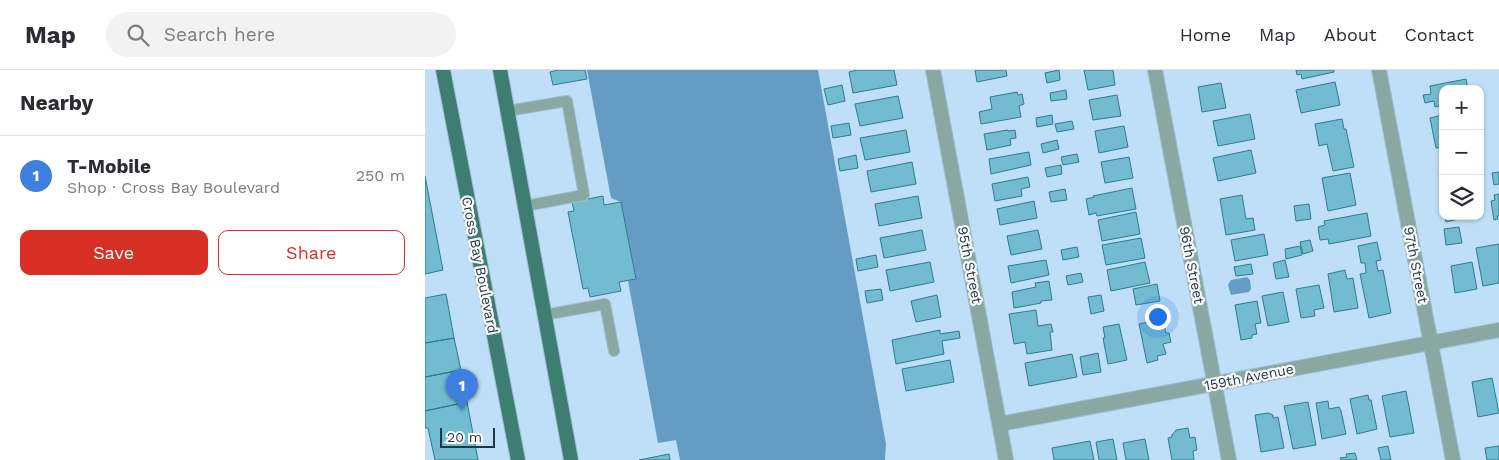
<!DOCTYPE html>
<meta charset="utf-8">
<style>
:root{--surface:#fff;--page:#f2f2f3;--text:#2b2b33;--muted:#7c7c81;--line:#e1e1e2;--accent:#d93025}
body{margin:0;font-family:"Work Sans",sans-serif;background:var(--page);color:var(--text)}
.controls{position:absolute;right:15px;top:15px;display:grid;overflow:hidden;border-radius:10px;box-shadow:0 1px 4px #0004}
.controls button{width:45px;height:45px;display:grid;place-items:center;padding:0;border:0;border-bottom:1px solid var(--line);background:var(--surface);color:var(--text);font:25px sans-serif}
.scale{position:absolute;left:15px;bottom:12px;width:55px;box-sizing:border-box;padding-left:5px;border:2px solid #1f3646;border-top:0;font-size:14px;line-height:18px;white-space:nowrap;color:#1f3646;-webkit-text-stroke:4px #fbfbfb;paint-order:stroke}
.you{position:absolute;left:732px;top:246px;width:18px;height:18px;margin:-12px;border:4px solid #fff;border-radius:50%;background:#1a73e8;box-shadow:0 0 0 8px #1a73e833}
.badge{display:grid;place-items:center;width:32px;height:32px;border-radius:50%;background:var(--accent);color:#fff;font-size:16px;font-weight:700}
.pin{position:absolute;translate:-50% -41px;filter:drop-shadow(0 1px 2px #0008)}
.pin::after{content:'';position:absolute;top:26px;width:18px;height:15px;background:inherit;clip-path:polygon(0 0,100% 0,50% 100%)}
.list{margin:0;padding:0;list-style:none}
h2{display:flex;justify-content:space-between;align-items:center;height:65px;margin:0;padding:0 20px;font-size:21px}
h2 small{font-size:16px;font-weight:400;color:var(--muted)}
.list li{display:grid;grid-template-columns:32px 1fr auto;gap:15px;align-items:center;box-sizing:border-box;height:80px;padding:0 20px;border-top:1px solid var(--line)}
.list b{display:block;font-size:19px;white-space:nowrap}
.list p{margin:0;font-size:16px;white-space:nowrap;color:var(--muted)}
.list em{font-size:16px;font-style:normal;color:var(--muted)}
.actions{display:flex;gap:10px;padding:15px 20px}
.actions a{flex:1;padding:11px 0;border:1px solid var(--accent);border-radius:10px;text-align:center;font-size:18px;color:var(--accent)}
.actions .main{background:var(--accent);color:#fff}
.icon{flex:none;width:28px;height:28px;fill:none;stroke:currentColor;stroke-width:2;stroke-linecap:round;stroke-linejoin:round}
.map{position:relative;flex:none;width:1074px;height:390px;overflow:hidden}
header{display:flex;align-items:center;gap:30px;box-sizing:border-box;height:70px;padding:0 25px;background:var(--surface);border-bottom:1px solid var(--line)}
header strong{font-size:24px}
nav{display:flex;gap:28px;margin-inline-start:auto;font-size:18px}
.search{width:350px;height:45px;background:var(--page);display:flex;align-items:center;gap:12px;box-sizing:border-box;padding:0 18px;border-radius:28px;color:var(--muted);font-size:19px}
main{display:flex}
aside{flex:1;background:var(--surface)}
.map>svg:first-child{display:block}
.water{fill:#649cc3}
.building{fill:#72bbd1;stroke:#2f7a8f}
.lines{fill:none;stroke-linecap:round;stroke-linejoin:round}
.service-casing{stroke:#9ebdd4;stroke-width:12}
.minor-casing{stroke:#9ebdd4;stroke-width:16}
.primary-casing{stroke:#9ebdd4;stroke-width:16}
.service{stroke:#89a8a1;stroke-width:10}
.minor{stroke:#89a8a1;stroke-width:14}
.primary{stroke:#3e7d71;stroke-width:14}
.labels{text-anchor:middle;stroke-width:4.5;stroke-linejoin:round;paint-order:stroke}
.street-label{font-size:14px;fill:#1f3646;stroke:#fbfbfb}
</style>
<header>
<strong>Map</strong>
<div class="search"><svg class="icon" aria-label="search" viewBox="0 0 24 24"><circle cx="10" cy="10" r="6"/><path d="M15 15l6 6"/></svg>Search here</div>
<nav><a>Home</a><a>Map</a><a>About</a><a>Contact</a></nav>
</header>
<main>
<aside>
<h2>Nearby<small></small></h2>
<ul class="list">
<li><span class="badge" style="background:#3f7fe0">1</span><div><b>T-Mobile</b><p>Shop · Cross Bay Boulevard</p></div><em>250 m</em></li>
</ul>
<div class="actions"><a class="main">Save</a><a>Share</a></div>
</aside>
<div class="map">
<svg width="1074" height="390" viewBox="0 0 1074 390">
<rect width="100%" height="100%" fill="#bedff7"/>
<!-- water -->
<path class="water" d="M 162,0 L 393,0 L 461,374 L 460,390 L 255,390 L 251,370 L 233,373 L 203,211 L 211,209 L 196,132 L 186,128 Z
M 822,207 L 825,210 L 826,219 L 824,222 L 806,225 L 803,215 L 806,210 Z"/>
<!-- building -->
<path class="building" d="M 133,0 L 160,0 L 162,9 L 128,15 L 125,2 Z
M 432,0 L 469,0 L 472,15 L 428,23 L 424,2 Z
M 550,0 L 581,0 L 582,6 L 552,12 Z
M 634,0 L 635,10 L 622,13 L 620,3 Z
M 659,0 L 688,0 L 690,15 L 663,20 Z
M 871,0 L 909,0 L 909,2 L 877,9 L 876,4 L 872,5 Z
M 1041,9 L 1043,19 L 1018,19 L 1018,35 L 1010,37 L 1009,31 L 1000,33 L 998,25 L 1006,24 L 1005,16 Z
M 910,12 L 915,35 L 876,43 L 871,20 Z
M 796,13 L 801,38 L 777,42 L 773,17 Z
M 417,15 L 420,31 L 403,35 L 399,19 Z
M 641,20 L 642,29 L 626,31 L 625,23 Z
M 592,22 L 593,25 L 597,24 L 599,34 L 594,36 L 596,47 L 556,54 L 554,42 L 567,39 L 565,27 Z
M 692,25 L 696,46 L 668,50 L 664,30 Z
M 473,26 L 478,48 L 435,56 L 430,34 Z
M 825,44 L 830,69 L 793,76 L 788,51 Z
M 627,45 L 628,54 L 612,57 L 611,48 Z
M 1018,45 L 1018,77 L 1011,78 L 1005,48 Z
M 917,49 L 919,59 L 921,59 L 929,97 L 908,101 L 902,74 L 894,76 L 890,54 Z
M 647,51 L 649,59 L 632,62 L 630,54 Z
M 424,53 L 426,65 L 408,68 L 406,56 Z
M 699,56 L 703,77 L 674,83 L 670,61 Z
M 481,60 L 485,82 L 440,90 L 435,68 Z
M 583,60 L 583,61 L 590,60 L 591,68 L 585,69 L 586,75 L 562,80 L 559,64 Z
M 632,70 L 634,79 L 618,83 L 616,74 Z
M 826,80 L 831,103 L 793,111 L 788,88 Z
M 604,82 L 606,95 L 566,104 L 564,89 Z
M 652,84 L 654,92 L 638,95 L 636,87 Z
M 431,85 L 433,98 L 415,101 L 413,89 Z
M 704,87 L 708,108 L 680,113 L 676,92 Z
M 487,92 L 491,114 L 446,122 L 442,101 Z
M 636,95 L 637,104 L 622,107 L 620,98 Z
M 1074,102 L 1074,114 L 1069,115 L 1067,103 Z
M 925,103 L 931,135 L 903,141 L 897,108 Z
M 0,106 L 18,200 L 0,204 Z
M 603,107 L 605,117 L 596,119 L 597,126 L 570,131 L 567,114 Z
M 707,118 L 711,139 L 672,146 L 671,143 L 664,145 L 661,129 L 669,127 L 668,126 Z
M 640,119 L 642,130 L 626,132 L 624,122 Z
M 1074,124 L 1074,146 L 1072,146 L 1073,149 L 1069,150 L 1066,131 L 1070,130 L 1069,125 Z
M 817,125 L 821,149 L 828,148 L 830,160 L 801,165 L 795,129 Z
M 178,126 L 179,135 L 196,132 L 211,209 L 194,212 L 196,221 L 165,227 L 163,218 L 158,219 L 143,142 L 149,141 L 147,132 Z
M 493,126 L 497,148 L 454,156 L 450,134 Z
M 609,131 L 612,148 L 575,155 L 572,139 Z
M 884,134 L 886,149 L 871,151 L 869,136 Z
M 711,142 L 715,164 L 677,171 L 673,150 Z
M 942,143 L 946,166 L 904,174 L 903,169 L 895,170 L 893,157 L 900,155 L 899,151 Z
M 1020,146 L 1046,146 L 1021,152 Z
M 1034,157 L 1037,173 L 1021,175 L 1019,159 Z
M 497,160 L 501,180 L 459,188 L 455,168 Z
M 613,160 L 617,179 L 586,185 L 582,166 Z
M 839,164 L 843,185 L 810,191 L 806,170 Z
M 716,168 L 720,188 L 681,195 L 677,175 Z
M 885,170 L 888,181 L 878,184 L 875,172 Z
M 952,172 L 956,190 L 951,191 L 953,201 L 958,200 L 966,243 L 944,248 L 935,204 L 941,203 L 940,193 L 936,193 L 933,176 Z
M 1074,174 L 1074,213 L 1058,216 L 1051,178 Z
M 875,176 L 877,185 L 861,189 L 860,179 Z
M 652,177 L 654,187 L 638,190 L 636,180 Z
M 451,185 L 453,197 L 433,201 L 431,189 Z
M 621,190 L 624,205 L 586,213 L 583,196 Z
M 860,190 L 864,207 L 851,209 L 848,193 Z
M 505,192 L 509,212 L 465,221 L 461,200 Z
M 720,192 L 725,213 L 686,221 L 682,200 Z
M 1047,192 L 1052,219 L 1030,223 L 1026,196 Z
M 826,194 L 828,204 L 811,206 L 809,197 Z
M 920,200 L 922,209 L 928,208 L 933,238 L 909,242 L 903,204 Z
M 656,203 L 658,212 L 643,215 L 641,206 Z
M 624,211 L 627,230 L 616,231 L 616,233 L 589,238 L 587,222 L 611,217 L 610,213 Z
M 732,214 L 735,231 L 711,235 L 708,219 Z
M 894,215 L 899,238 L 889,240 L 890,246 L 876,248 L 871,219 Z
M 456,219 L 458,230 L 442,233 L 440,221 Z
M 858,222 L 864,252 L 843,256 L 837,226 Z
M 21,224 L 29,268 L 0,273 L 0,228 Z
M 512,225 L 516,247 L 491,252 L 486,231 Z
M 676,225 L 679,241 L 666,244 L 663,227 Z
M 832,231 L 836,253 L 830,254 L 832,264 L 827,265 L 827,268 L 816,270 L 810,235 Z
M 611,240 L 613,256 L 626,254 L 628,262 L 625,262 L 627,280 L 602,284 L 600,272 L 589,274 L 584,244 Z
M 738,249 L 741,263 L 744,263 L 746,272 L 738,274 L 741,284 L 732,286 L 733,290 L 722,293 L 714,254 Z
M 694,254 L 702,290 L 683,294 L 678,268 L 680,268 L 678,257 Z
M 515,260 L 515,264 L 534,261 L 535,268 L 517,271 L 519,284 L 471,294 L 467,270 Z
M 29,268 L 36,300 L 0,307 L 0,273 Z
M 673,283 L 676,302 L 658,305 L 655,287 Z
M 647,284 L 652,307 L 604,316 L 600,293 Z
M 525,290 L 529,312 L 481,321 L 477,299 Z
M 36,300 L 42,332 L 0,341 L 0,307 Z
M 1067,308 L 1074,343 L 1053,347 L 1047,312 Z
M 981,321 L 989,363 L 965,367 L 957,326 Z
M 943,325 L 944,330 L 946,330 L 952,359 L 932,364 L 925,329 Z
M 903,331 L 904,339 L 914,337 L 916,341 L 921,364 L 897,369 L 891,333 Z
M 42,332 L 53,390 L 10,390 L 3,358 L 0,358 L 0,341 Z
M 883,332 L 891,375 L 868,379 L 859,336 Z
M 843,343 L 848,345 L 848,348 L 853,347 L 859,378 L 836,382 L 830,345 Z
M 763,358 L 765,368 L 770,367 L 772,380 L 768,381 L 769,390 L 747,390 L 743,368 L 747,367 L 747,365 L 751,360 Z
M 688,369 L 692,390 L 674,390 L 671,372 Z
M 720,369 L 724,390 L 701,390 L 698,373 Z
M 665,371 L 669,390 L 629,390 L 627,378 Z
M 963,376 L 966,390 L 956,390 L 953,378 Z
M 1074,376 L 1074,390 L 1062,390 L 1060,378 Z
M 930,383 L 932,390 L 916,390 L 915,388 L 922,387 L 921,384 Z
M 244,384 L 245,390 L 214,390 Z"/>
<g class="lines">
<defs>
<path id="service" d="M 82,41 L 142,31 L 159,125 L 100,136
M 119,245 L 180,234 L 189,281"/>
<path id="minor" d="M 508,0 L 581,390
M 730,0 L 804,390
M 954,0 L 1028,390
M 575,354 L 1074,260"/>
<path id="primary" d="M 18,0 L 93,390
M 75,0 L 146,390"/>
</defs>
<!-- service casing -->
<use href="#service" class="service-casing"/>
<!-- minor casing -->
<use href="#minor" class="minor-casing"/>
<!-- primary casing -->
<use href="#primary" class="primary-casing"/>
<!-- service -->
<use href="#service" class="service"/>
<!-- minor -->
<use href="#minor" class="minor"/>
<!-- primary -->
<use href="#primary" class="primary"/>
</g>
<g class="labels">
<!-- street labels -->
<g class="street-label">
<text transform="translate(55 195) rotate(79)" y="5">Cross Bay Boulevard</text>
<text transform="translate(545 195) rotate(79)" y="5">95th Street</text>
<text transform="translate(767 195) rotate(79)" y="5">96th Street</text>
<text transform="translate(991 195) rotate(79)" y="5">97th Street</text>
<text transform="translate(824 307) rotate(-11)" y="5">159th Avenue</text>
</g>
</g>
</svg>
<div class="controls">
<button>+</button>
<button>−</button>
<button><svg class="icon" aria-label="layers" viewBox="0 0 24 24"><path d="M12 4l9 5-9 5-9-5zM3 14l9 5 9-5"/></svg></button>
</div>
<div class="scale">20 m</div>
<div class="you"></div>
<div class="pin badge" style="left:37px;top:340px;background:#3f7fe0">1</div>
</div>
</main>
